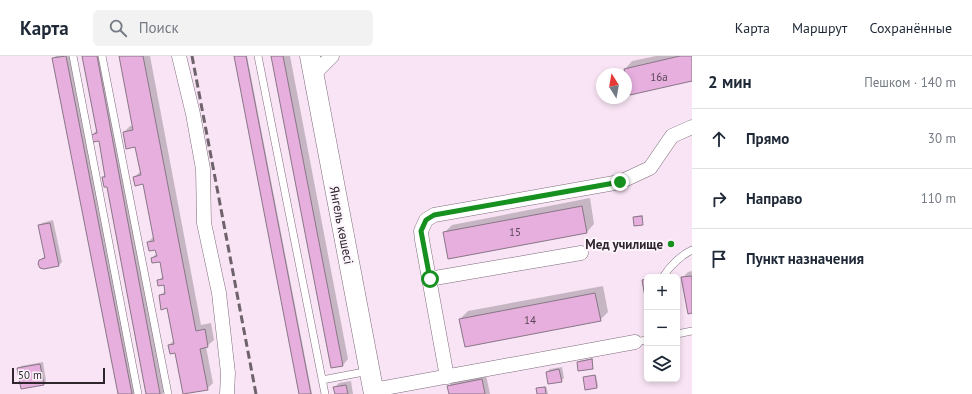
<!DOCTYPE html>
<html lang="ru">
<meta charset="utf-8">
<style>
:root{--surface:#fff;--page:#f2f2f3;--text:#1f2937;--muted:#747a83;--line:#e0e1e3}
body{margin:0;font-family:"PT Sans",sans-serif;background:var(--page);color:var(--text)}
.controls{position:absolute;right:12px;bottom:12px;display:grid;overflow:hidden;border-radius:6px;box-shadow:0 2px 6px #0003}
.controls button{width:36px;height:36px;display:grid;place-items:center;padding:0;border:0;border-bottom:1px solid var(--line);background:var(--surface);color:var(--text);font:20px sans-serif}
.compass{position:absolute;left:596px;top:12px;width:36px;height:36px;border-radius:50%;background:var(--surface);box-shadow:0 2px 6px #0003;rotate:349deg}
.scale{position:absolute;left:12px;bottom:10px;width:93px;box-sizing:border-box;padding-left:4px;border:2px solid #2e262c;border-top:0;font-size:11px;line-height:14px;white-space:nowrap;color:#2e262c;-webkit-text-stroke:3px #fdf5fc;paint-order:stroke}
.stop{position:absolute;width:12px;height:12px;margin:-9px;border:3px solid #16901e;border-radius:50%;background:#fff}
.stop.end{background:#16901e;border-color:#fff;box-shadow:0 1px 4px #0008}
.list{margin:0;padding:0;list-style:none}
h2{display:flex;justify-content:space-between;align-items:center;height:52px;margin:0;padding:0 16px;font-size:17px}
h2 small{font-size:13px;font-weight:400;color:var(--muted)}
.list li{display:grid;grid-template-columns:26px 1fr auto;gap:12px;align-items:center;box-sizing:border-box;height:60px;padding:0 16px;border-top:1px solid var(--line)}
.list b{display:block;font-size:15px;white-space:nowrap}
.list em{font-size:13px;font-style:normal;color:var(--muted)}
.icon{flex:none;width:22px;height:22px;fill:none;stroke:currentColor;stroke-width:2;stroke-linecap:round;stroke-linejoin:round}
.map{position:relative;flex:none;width:692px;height:338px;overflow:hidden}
header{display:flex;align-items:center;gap:24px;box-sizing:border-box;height:56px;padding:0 20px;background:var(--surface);border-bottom:1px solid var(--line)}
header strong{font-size:19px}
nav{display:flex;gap:22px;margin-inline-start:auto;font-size:14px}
.search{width:280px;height:36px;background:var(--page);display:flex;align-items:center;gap:10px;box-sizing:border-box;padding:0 14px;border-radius:6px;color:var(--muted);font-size:15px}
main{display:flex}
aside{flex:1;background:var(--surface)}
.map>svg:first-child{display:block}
.shadow{fill:#0003}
.building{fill:#e6afde;stroke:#897686}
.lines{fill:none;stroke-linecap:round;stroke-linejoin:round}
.lane-casing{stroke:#7e6c7b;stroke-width:8}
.street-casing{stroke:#7e6c7b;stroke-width:15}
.secondary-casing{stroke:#7e6c7b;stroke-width:21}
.lane{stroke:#fff;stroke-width:7}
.street{stroke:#fff;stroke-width:14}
.secondary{stroke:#fff;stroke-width:20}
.rail{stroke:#6e626b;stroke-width:3;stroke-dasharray:8 4;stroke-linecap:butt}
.route{stroke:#16901e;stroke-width:5}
.poi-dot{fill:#16901e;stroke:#fdf5fc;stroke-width:1.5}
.labels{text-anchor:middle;stroke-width:4;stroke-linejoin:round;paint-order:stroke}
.number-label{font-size:11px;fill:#5c4858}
.street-label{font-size:13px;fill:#2e262c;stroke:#fdf5fc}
.poi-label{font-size:13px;font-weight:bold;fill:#2e262c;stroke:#fdf5fc;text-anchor:end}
</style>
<header>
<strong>Карта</strong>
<div class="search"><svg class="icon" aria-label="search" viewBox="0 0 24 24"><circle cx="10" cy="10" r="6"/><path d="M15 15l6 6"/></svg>Поиск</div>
<nav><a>Карта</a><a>Маршрут</a><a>Сохранённые</a></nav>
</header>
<main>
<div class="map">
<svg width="692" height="338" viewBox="0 0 692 338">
<rect width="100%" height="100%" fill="#f8e4f4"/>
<!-- shadow -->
<path class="shadow" d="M 56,0 L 73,0 L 139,338 L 119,338 L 53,3 Z
M 83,0 L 104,0 L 166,334 L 162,338 L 147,338 L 108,130 L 103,121 L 106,118 L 100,84 L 92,79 L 97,74 Z
M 120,0 L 150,0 L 201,269 L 211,267 L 214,284 L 206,291 L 213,327 L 207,333 L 169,289 L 174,284 L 168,251 L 160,240 L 166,234 L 164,228 L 158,225 L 164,219 L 161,205 L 152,202 L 157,197 L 156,193 L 148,186 L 154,180 L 144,127 L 134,121 L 141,115 L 136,90 L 124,76 L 130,70 L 134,70 Z
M 235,0 L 247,0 L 312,338 L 300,338 Z
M 272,0 L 290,0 L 348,303 L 343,309 Z
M 656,0 L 692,0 L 692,24 L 625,13 L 632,5 Z
M 590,142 L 594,168 L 587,176 L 444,177 L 452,169 Z
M 643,159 L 642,168 L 634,161 L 636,160 Z
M 53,164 L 62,206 L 59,209 L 44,212 L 40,204 L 45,200 L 39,170 L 42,167 Z
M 692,215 L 692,256 L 682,222 L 688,216 Z
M 657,219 L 657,221 L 647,221 L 647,240 L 643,224 L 646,221 Z
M 603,230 L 608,256 L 600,264 L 460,263 L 468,255 Z
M 677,301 L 679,311 L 677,314 Z
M 593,302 L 593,312 L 578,306 L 579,305 Z
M 43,306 L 46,325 L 43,328 L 18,313 L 21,310 Z
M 562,311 L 564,322 L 561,325 L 547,316 L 550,313 Z
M 486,319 L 490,338 L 450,338 L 449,330 L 453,325 Z
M 596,319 L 598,330 L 597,331 L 584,322 Z
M 351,325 L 353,338 L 336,338 L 334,332 L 339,327 Z
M 546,330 L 548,338 L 538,338 L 537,333 Z"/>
<!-- building -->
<path class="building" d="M 66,0 L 132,338 L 118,338 L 52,2 Z
M 82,0 L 97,0 L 160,338 L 146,338 L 107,131 L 104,131 L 102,121 L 105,121 L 99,85 L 93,86 L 91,79 L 97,77 Z
M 119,0 L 143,0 L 196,275 L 205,273 L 208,291 L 200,293 L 208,334 L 183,338 L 175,297 L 170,298 L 168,289 L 174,288 L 167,252 L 161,254 L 159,239 L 165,238 L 164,229 L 158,230 L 157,224 L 163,223 L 160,206 L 152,207 L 151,202 L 157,200 L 155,194 L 149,195 L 147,186 L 154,185 L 143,128 L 135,130 L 133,121 L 141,119 L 135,91 L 126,93 L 123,76 L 133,74 Z
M 234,0 L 246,0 L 311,338 L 299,338 Z
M 271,0 L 283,0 L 343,310 L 331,312 Z
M 680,0 L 692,0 L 692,25 L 630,39 L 624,13 Z
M 582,150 L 587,177 L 448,203 L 443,176 Z
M 642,160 L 643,169 L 634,170 L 633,161 Z
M 50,167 L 59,210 L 44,213 L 40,212 L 38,208 L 39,204 L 45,202 L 38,169 Z
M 692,220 L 692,257 L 688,258 L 681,221 Z
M 647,223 L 647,241 L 645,241 L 642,224 Z
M 595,237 L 601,265 L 465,291 L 459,263 Z
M 592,303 L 593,313 L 578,315 L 577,306 Z
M 40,308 L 44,329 L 21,333 L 17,312 Z
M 559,313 L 562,326 L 548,328 L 546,316 Z
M 595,319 L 597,332 L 585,334 L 583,321 Z
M 482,323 L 485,338 L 449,338 L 447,330 Z
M 346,329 L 348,338 L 335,338 L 333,331 Z
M 545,331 L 546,338 L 537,338 L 536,332 Z"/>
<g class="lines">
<defs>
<path id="lane" d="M 73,0 L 138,338
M 102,0 L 168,338
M 258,0 L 325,338
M 663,221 C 669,211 681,199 692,194
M 677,278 L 692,275
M 635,286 L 647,284
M 322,324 L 369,315"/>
<path id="street" d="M 179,0 L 193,58 L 203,113 L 204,167 L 219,237 L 228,317 L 227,338
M 314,18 L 332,0
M 429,223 L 581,197
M 447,321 L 422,184 L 421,175 L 426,164 L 434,159 L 620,126 L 650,112 L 672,80 L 692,71
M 374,334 L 635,286"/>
<path id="secondary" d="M 310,0 L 374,338"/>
</defs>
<!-- lane casing -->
<use href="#lane" class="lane-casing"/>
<!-- street casing -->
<use href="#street" class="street-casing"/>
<!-- secondary casing -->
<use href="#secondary" class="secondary-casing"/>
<!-- lane -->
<use href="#lane" class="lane"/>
<!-- street -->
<use href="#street" class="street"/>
<!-- secondary -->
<use href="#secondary" class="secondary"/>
<!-- rail -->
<path class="rail" d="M 192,0 L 256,338"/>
</g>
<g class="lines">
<!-- route -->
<path class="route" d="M 430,223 L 421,175 L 426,164 L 434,159 L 620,126"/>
</g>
<!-- markers -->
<circle class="poi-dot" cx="671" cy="188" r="4"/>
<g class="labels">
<!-- number labels -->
<g class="number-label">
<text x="659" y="25">16а</text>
<text x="515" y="180">15</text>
<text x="530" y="268">14</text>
</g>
<!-- street labels -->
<g class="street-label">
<text transform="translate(342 169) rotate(79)" y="5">Янгель көшесі</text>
</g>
<!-- poi labels -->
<g class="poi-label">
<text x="663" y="193">Мед училище</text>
</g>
</g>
</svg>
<div class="controls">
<button>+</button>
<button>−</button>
<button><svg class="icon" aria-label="layers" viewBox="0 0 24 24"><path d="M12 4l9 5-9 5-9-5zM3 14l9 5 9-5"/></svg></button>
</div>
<svg class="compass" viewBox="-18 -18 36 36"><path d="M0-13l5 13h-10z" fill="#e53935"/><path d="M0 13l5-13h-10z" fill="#747a83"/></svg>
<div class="scale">50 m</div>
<div class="stop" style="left:430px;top:223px"></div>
<div class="stop end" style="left:620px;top:126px"></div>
</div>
<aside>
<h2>2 мин<small>Пешком · 140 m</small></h2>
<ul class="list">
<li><svg class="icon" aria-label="ahead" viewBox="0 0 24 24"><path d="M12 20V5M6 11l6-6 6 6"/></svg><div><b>Прямо</b></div><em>30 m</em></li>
<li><svg class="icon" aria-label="right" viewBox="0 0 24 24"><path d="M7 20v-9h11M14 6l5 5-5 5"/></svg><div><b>Направо</b></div><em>110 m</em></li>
<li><svg class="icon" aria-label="arrive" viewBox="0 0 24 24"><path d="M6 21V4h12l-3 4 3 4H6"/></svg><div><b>Пункт назначения</b></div></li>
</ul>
</aside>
</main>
